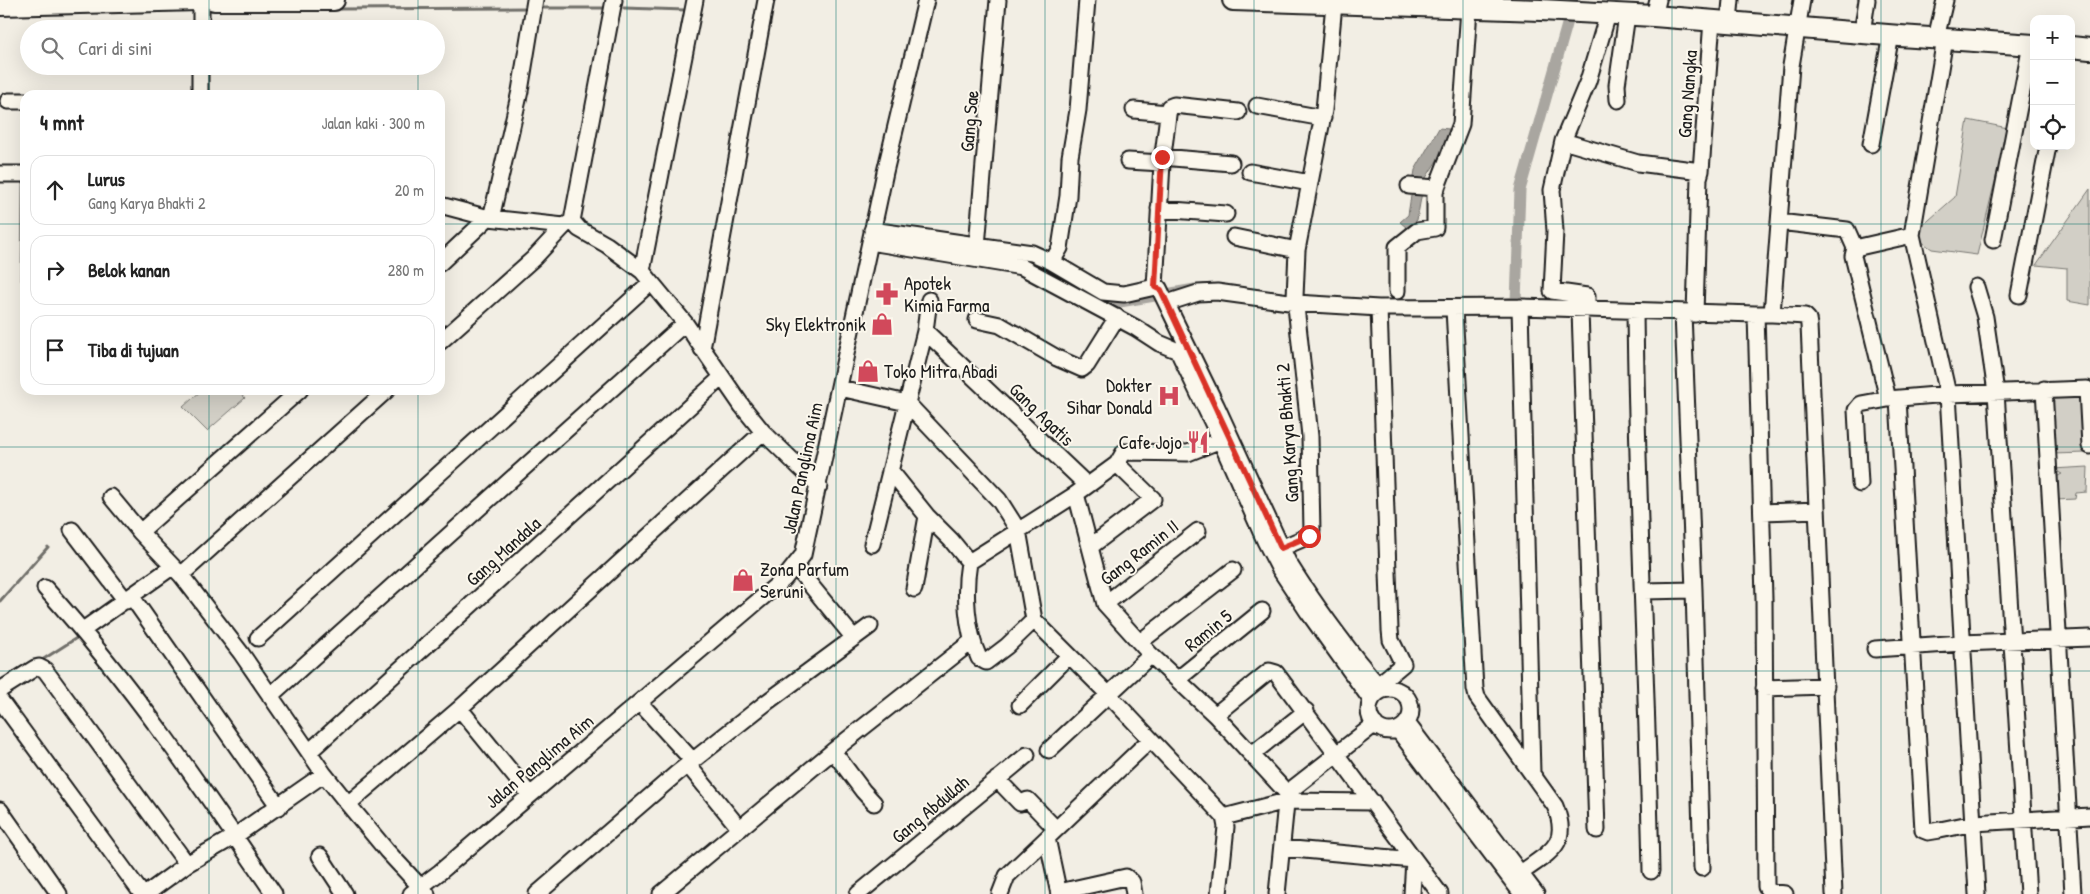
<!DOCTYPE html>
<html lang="id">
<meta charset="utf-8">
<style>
:root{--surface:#fff;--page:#f2f2f2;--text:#222;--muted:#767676;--line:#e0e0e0}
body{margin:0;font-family:"Patrick Hand",sans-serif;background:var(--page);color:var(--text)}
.controls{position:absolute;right:15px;top:15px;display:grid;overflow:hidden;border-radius:10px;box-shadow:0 5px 20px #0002}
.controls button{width:45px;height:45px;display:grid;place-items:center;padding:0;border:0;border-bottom:1px solid var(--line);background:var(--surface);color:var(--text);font:25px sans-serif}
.stop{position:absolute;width:15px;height:15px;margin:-11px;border:4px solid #d93025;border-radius:50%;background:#fff}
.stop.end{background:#d93025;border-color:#fff;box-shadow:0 1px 5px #0008}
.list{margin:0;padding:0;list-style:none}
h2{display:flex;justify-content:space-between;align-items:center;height:65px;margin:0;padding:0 20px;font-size:21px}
h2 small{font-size:16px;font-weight:400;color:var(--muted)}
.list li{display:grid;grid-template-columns:32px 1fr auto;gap:15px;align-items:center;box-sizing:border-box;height:70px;margin:0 10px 10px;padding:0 10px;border:1px solid var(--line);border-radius:15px}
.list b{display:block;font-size:19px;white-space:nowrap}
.list p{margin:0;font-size:16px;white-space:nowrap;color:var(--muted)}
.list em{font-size:16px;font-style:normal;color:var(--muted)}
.icon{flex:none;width:28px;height:28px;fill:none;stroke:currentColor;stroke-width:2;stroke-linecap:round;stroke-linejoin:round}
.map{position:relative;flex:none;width:2090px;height:894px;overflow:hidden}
.search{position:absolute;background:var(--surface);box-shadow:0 5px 20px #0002;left:20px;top:20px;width:425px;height:55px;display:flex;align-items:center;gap:12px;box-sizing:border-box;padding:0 18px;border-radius:28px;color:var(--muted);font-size:19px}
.panel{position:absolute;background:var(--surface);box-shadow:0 5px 20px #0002;left:20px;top:90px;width:425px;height:305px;border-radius:15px}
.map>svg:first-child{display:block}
.green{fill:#d2cfc6;stroke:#777671}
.water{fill:#a9a6a0;stroke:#716f6b}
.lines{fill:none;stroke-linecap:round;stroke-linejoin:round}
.stream{stroke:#716f6b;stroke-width:3}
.canal{stroke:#a9a6a0;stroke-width:11}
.minor-casing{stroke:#1c1c1c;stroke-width:19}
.major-casing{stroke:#1c1c1c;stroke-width:24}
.minor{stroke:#fbf7ec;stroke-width:15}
.major{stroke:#fbf7ec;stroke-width:20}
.route{stroke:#d93025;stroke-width:6}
.grid{fill:none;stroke:#0f766e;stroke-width:1;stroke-opacity:0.55}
.labels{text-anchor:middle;stroke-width:4;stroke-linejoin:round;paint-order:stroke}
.street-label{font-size:19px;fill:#1c1c1c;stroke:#fbf7ec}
.poi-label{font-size:19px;fill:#1c1c1c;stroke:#fbf7ec;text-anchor:start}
</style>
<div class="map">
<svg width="2090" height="894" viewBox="0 0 2090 894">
<rect width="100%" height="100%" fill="#f2eee4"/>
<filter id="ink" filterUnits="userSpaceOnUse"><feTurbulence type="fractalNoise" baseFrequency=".02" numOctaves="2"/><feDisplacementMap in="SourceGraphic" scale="10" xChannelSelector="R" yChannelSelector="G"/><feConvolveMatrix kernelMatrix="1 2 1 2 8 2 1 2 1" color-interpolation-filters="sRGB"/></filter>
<g filter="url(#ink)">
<!-- green -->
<path class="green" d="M 1968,120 L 2008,128 L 1977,255 L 1932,249 L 1912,235 L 1955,197 Z
M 22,182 L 25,182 L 25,283 L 21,281 Z
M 2090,189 L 2090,305 L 2067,301 L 2067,268 L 2036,265 Z
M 202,390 L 238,390 L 245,398 L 207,431 L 183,407 Z
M 2083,392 L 2086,453 L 2052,454 L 2050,396 Z
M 2088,467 L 2087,492 L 2076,493 L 2075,499 L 2056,500 L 2056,477 L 2062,474 L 2052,469 Z"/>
<!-- water -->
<path class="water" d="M 1439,128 L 1449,129 L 1448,143 L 1424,181 L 1417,220 L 1407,228 L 1400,222 L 1408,215 L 1415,170 Z"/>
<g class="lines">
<!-- stream -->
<path class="stream" d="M 544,8 L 607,8
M 624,8 L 685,10 L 660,140
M 337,9 L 526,8
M 0,601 L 48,547
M 39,662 L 78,637
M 402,878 L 408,885"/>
<!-- canal -->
<path class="canal" d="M 1043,270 L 1107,303 L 1114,303 L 1195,289
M 1505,303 L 1516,302 L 1520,190 L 1568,21 L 1575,0"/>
<defs>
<path id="minor" d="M 1654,16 L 1658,0
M 1729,21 L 1731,0
M 201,29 L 201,0
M 1862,33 L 1867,0
M 1936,38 L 1945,0
M 1945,39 L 1912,235 L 1948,394 L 1977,894
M 200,95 L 200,66
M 1618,100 L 1617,85 L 1627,15
M 8,101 L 25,101
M 1257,106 L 1323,118
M 1134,110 L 1168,113
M 1563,141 L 1638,163 L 1701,171 L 1712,20
M 1871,144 L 1891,35
M 1162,157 L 1231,163
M 1128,161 L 1162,163
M 1250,172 L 1310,183
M 0,174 L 25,174
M 1409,186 L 1437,188
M 440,205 L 489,218 L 564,226 L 572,221 L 614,0
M 1159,209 L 1226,214
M 572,221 L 579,229 L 607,245 L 642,271 L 685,323 L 742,406 L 763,432 L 819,486
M 1779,222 L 1847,230 L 1855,248
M 872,230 L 1032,253 L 1052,262 L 1103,292 L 1124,294 L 1155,287 L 1159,288 L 1216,405 L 1288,562 C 1309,596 1333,629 1358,661 C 1366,670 1373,682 1384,689
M 1912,235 L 1855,248 L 1853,256 L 1888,399 L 1948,394 L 2087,389 L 2090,446
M 1234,237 L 1297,250
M 1993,240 L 2031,45
M 870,242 L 1022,267 L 1136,328 L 1159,343 L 1178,351 L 1214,426 L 1265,541 L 1279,568 L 1308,612 L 1371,700
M 977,246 L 998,0
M 1052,262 L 1060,248 L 1068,196 L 1070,157 L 1078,110 L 1087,0
M 440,263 L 492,214 L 520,91 L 535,0
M 642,271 L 695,0
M 1155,287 L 1162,163 L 1169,107 L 1174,105 L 1238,112
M 1976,287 L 1985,317 L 1996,392 L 2028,894
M 1397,291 L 1397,247 L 1417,231 L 1435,228 L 1435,192 L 1461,124 L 1469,9
M 2019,295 L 2048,146
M 1167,303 L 1198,293 L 1217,292 L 1296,303 L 1379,308 L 1520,307 L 1756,314
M 1520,307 L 1532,773
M 1454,309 L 1475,689 L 1477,697 L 1555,806 C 1571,845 1549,852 1521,873
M 1580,310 L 1597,830
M 1587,310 L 1587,296 L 1552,291 L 1555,231 L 1552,190 L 1563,141 L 1588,81 L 1608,14
M 1635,311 C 1637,497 1647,684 1651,871
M 1683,313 L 1694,590 L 1702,868
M 1695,314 L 1699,178 L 1701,171
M 1772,314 L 1805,316 L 1808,319 L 1809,325 L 1834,894
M 977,320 L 1000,325 L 1057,358 L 1082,369 L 1087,365 L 1117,317
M 925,331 L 1087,485
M 440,342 L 534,258 L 564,226
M 702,349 L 766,0
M 840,388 L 907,403 L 999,500 L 1018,530 L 1034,620 L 1108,694 L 1224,817 L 1226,827 L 1219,894
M 2044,389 L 2073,894
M 1898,399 L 1923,830 L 1928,832 L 1940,830 L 1974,823 L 2090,816
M 890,470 L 927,516 L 951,540 L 969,562 C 964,592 966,630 979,658 L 986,662 L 1007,646 L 1034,620
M 1860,484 L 1856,410 L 1861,404 L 1888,399
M 1076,494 L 1105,604 L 1151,655 L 1215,715 L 1287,793 L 1277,894
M 111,497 L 140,532
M 1762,512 L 1817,510
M 72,530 L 126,601
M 872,544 L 925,331 L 929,300
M 1090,547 L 1153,499 L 1117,464
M 1281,548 L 1309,536 L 1312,531 L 1310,436 L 1295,297 L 1297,250 L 1324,110 L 1334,4
M 969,562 L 1076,494 L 1117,464 L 1124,452 L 1188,453 L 1221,440
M 795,566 L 853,637
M 181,575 L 387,390
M 45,588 C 131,683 203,789 274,894
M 914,589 L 927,516
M 1643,591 L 1694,590
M 132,597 L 279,807
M 1105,604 L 1198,531
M 83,630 L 172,567
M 258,638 L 651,282
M 1140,642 L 1233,570
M 1875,649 L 1962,643 L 2090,638
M 1178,679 L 1262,611
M 1378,685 L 1403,664 L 1391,640 L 1390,630 L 1379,308
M 1764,688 L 1826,686
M1369 710a21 21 0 1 1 42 0a21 21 0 1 1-42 0Z
M 0,690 L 35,668 L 39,667 L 45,670 L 187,864
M 270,696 L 685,323
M 0,700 L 142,894
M 640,703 L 693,761
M 1020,705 L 1069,656
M 460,709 L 530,795
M 1215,715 L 1269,671 L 1276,673 L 1440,894
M 1407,723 L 1536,894
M 1398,730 L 1522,894
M 1049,750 L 1151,655
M 833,751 L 863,791 L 874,803
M 309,752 L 722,377
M 1252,754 L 1306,711
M 688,765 L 740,829
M 324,774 L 348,804
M 997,779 L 1020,803 L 1028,800 L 1056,829
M 1287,793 L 1375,724
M 0,810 L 59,894
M 1224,817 L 1286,801 L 1373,802
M 1047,838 L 1059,894
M 1282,848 L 1414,860 L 1412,894
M 320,856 L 345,894
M 1059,892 L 1126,877 L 1132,882 L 1134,894
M 146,894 L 187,864 L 235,836 L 324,774 L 241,653 L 181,575 L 140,532 L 300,390
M 411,894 L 440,872 L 771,590 L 784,579 L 803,555 L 885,172 L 926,0
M 427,894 L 387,851 L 348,804 L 458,710 L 763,432
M 537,894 L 676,774 L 767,702 L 870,626
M 661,894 L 833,751 L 971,642
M 858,894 L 1027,755
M 1000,894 L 1007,876 L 1150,740
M 1785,894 L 1770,892 L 1766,887 L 1764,599 L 1756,314 L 1772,314 L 1791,66 L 1802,0"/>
<path id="major" d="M 214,0 L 334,0
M 1233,0 L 1541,10 L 1654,16 L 1900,36 L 2034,45
M 0,5 L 199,0
M 2071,47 L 2090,49"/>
</defs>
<!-- minor casing -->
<use href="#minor" class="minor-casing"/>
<!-- major casing -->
<use href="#major" class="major-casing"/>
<!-- minor -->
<use href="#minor" class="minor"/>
<!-- major -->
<use href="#major" class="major"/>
</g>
</g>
<g class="lines" filter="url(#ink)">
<!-- route -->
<path class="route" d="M 1162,157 L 1155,287 L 1161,290 L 1281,548 L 1309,536"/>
</g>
<!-- grid -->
<path class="grid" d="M 209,0 L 209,29M 418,0 L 418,29M 627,0 L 627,894M 836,0 L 836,894M 1045,0 L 1045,894M 1254,0 L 1254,894M 1463,0 L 1463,894M 1672,0 L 1672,894M 1881,0 L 1881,894M 209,66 L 209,95M 418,66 L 418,95M 0,224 L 25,224M 440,224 L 2090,224M 209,390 L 209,894M 418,390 L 418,894M 0,447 L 2090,447M 0,671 L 2090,671"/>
<!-- icons -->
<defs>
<symbol id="pharmacy-bare" viewBox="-9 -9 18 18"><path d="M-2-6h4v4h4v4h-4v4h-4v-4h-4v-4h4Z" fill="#d1495b" stroke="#fbf7ec" stroke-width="2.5" paint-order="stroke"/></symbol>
<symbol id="shop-bare" viewBox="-9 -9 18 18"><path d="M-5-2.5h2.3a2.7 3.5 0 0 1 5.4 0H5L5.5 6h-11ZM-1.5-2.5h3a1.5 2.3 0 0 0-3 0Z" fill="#d1495b" stroke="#fbf7ec" stroke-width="2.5" paint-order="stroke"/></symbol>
<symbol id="hospital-bare" viewBox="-9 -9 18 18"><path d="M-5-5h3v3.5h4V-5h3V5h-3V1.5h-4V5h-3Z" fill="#d1495b" stroke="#fbf7ec" stroke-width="2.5" paint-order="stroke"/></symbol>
<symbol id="restaurant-bare" viewBox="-9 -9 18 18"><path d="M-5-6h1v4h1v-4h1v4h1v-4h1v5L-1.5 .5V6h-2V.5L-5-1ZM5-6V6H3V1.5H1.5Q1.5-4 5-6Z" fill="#d1495b" stroke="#fbf7ec" stroke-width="2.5" paint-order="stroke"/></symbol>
</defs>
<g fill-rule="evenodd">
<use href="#pharmacy-bare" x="871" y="278" width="32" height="32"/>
<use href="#shop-bare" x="866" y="308" width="32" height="32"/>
<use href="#shop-bare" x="852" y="355" width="32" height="32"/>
<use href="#hospital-bare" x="1153" y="380" width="32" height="32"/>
<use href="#restaurant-bare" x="1182" y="426" width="32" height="32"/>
<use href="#shop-bare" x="727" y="564" width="32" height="32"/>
</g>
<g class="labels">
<!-- street labels -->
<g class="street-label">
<text transform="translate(1687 94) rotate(-86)" y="7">Gang Nangka</text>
<text transform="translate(969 121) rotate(-85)" y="7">Gang Sae</text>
<text transform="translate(1042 414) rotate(44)" y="7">Gang Agatis</text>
<text transform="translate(1287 433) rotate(-94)" y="7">Gang Karya Bhakti 2</text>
<text transform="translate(802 468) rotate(-78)" y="7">Jalan Panglima Aim</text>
<text transform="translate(503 551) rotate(-42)" y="7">Gang Mandala</text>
<text transform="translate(1139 552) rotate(-38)" y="7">Gang Ramin II</text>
<text transform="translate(1208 630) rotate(-39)" y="7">Ramin 5</text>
<text transform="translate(539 761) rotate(-40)" y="7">Jalan Panglima Aim</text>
<text transform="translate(930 809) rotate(-40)" y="7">Gang Abdullah</text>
</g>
<!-- poi labels -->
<g class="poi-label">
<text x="904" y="290">Apotek<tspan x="904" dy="22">Kimia Farma</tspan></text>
<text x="866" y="331" text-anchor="end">Sky Elektronik</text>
<text x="884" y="378">Toko Mitra Abadi</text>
<text x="1152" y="392" text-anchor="end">Dokter<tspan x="1152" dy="22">Sihar Donald</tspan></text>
<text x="1182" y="449" text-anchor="end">Cafe Jojo</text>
<text x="760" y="576">Zona Parfum<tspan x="760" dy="22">Seruni</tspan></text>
</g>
</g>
</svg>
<div class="controls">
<button>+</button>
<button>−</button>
<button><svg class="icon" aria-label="locate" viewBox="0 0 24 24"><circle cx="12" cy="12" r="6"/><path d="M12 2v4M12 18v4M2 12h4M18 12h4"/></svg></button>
</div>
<div class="stop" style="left:1309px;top:536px"></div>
<div class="stop end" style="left:1162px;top:157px"></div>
<div class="search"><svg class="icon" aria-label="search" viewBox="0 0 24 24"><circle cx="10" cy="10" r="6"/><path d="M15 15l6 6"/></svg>Cari di sini</div>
<section class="panel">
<h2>4 mnt<small>Jalan kaki · 300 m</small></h2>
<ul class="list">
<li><svg class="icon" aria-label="ahead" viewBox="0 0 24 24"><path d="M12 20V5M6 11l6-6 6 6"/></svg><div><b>Lurus</b><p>Gang Karya Bhakti 2</p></div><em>20 m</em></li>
<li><svg class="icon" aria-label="right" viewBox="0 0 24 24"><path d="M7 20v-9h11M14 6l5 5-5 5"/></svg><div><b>Belok kanan</b></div><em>280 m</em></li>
<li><svg class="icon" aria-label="arrive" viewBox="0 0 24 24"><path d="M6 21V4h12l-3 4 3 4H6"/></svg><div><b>Tiba di tujuan</b></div></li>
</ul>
</section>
</div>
